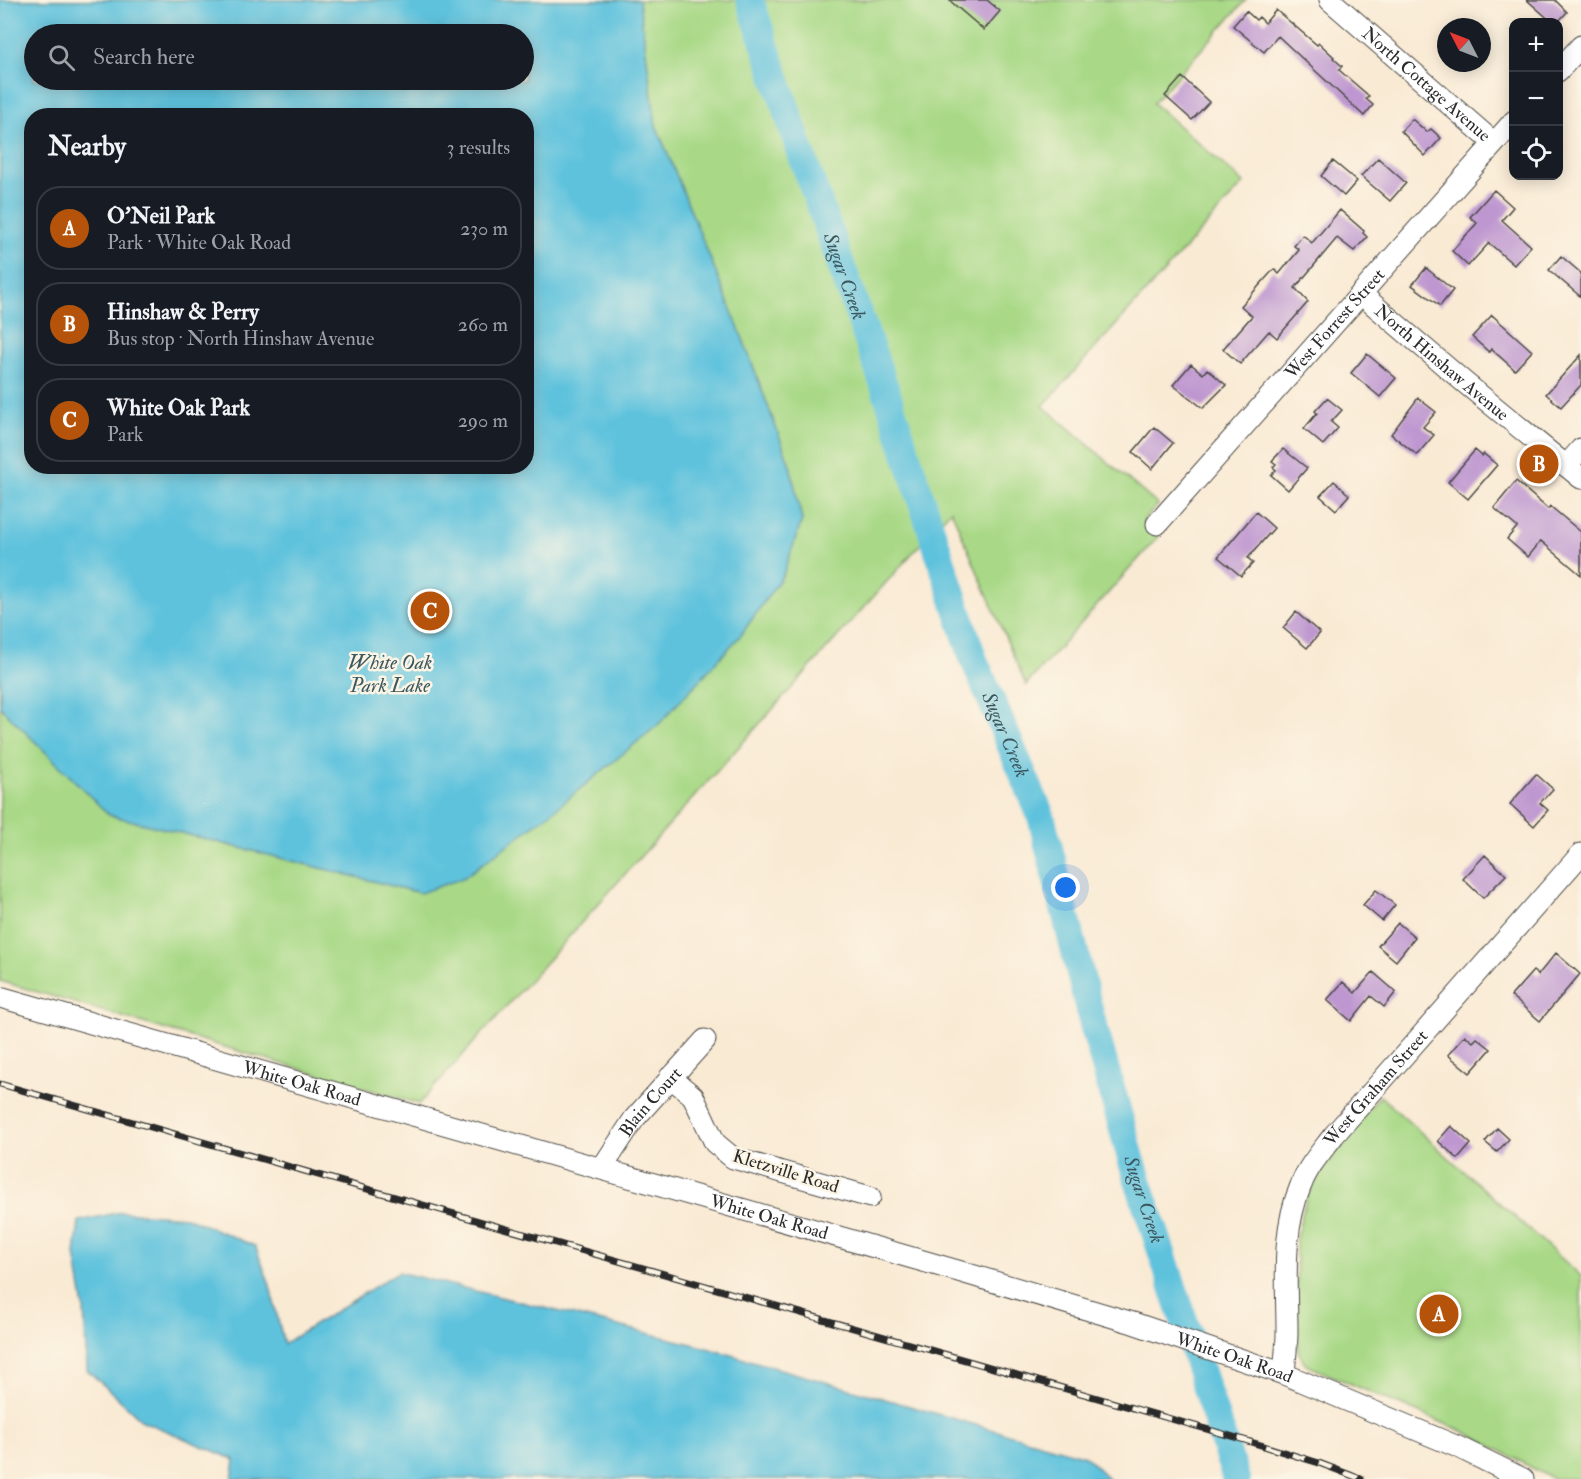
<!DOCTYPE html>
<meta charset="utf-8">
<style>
:root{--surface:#171b24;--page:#20242c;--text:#f1f3f6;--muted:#9ea1a6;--line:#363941;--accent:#b45309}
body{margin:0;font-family:"IM FELL Double Pica",serif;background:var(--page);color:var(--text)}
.controls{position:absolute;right:18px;top:18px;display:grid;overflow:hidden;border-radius:12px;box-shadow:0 3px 15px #0003}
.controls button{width:54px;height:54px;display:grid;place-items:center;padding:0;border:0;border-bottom:2px solid var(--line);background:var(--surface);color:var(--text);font:30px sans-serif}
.compass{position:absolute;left:1437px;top:18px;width:54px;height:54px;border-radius:50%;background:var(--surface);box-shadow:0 3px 15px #0003;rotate:312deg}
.you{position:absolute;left:1066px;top:888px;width:21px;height:21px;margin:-15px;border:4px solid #fff;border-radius:50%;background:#1a73e8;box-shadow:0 0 0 9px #1a73e833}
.badge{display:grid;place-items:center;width:39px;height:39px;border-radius:50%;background:var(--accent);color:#fff;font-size:20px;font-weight:700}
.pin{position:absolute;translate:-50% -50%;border:3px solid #fff;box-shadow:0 2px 6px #0006}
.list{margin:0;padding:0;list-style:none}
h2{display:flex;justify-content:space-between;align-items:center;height:78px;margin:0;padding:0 24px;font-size:26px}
h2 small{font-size:20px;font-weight:400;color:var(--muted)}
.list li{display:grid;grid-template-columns:39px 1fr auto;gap:18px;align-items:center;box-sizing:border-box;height:84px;margin:0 12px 12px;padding:0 12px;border:2px solid var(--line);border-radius:24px}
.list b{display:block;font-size:22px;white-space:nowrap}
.list p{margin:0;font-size:20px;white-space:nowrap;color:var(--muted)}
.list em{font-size:20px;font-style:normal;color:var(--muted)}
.icon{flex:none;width:33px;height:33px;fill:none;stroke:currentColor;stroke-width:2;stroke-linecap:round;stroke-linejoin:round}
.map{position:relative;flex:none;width:1581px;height:1479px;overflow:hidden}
.search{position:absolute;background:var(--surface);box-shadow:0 3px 15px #0003;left:24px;top:24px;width:510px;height:66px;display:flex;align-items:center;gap:15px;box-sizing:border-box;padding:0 21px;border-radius:33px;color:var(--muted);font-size:22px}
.panel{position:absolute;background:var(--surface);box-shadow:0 3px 15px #0003;left:24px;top:108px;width:510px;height:366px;border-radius:24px}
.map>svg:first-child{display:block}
.green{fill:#a9d987;stroke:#6a8259;stroke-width:1.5;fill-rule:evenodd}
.water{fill:#5fc2dd;stroke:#457684;stroke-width:1.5;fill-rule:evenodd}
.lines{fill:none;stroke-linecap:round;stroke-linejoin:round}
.river{stroke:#5fc2dd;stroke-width:28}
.building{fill:#be97d0}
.minor-casing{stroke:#4a4844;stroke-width:23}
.minor{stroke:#fff;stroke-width:21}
.rail-casing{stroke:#2b2b2b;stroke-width:7}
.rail{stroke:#fcf5e5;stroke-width:4.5;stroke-dasharray:14;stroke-linecap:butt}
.labels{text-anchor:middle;stroke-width:5;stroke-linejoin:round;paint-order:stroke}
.street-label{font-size:18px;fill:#2b2b2b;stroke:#fcf5e5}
.water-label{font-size:20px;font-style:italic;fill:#3b5860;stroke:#fcf5e5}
</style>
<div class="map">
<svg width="1581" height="1479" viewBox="0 0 1581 1479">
<rect width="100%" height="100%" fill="#fcf5e5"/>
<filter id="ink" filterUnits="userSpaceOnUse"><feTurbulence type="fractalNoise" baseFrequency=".0167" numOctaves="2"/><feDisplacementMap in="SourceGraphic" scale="12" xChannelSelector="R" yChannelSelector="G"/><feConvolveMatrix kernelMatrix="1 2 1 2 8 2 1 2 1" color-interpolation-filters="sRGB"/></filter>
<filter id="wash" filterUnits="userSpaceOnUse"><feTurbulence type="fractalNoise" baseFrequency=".008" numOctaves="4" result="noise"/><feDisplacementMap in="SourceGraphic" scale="24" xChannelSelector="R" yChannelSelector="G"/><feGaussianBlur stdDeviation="1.35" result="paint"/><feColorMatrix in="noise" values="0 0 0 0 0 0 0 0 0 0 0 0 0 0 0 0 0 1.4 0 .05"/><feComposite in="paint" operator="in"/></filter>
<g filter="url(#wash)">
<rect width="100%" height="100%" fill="#f9ead4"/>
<!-- green -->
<path class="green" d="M 0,0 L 1246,0 L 1153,103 L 1244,183 L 1043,406 L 1158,505 L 1143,521 L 1158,537 L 1026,685 L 951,510 L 419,1104 L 0,981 ZM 34,34 L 524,34 L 524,80 L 34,80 ZM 32,116 L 526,116 L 526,466 L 32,466 Z
M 1380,1096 L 1581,1276 L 1581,1479 L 1553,1479 L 1467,1433 L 1306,1365 L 1298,1351 L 1296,1239 L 1307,1195 L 1343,1140 Z"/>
<!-- water -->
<path class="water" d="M 0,0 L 639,0 L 656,125 L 741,334 L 790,465 L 802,520 L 783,575 L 741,635 L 658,725 L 552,812 L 463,878 L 420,893 L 109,815 L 0,707 ZM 34,34 L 524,34 L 524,80 L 34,80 ZM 32,116 L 526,116 L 526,466 L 32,466 Z
M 121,1212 L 186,1217 L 255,1246 L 269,1282 L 284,1344 L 398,1272 L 696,1345 L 1085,1456 L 1109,1479 L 232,1479 L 235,1460 L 143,1421 L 87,1370 L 84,1308 L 75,1254 L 79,1221 Z"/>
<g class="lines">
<!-- river -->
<path class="river" id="s1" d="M 750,0 L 800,150 L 885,388 L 973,658 L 1041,816 L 1091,1017 L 1132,1162 L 1236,1479"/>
</g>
<g id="blocks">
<!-- building -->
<path class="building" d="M 949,0 L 987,0 L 1000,11 L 984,30 Z
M 1527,0 L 1555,0 L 1567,12 L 1558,22 L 1552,22 Z
M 1276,10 L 1317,45 L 1319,43 L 1334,57 L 1333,58 L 1342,66 L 1339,70 L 1369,96 L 1366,99 L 1373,105 L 1364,116 L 1278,36 L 1264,52 L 1233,26 L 1246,11 L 1256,20 L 1259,17 L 1265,23 Z
M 1182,77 L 1209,102 L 1192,120 L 1165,96 Z
M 1412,119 L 1427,132 L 1431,129 L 1441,138 L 1425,156 L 1401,131 Z
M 1378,158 L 1406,183 L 1390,201 L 1361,176 Z
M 1333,161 L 1357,181 L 1344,196 L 1321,176 Z
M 1494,190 L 1513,207 L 1502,220 L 1531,246 L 1514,265 L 1489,243 L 1468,266 L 1452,251 L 1477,223 L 1470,217 Z
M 1340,210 L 1364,231 L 1363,233 L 1367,237 L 1354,251 L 1337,238 L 1295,288 L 1308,302 L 1277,338 L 1269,331 L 1240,364 L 1223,349 L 1252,316 L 1241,306 L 1274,269 L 1279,274 L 1299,250 L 1294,246 L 1303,235 L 1312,243 Z
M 1561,256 L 1581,273 L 1581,297 L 1549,270 Z
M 1426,268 L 1453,290 L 1440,306 L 1412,285 Z
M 1492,315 L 1532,351 L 1515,370 L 1491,349 L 1489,352 L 1472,337 Z
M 1367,354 L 1396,378 L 1380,397 L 1351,373 Z
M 1581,355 L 1581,385 L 1561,407 L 1546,394 Z
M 1191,364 L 1203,374 L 1207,369 L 1226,385 L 1203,408 L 1173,385 Z
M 1327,398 L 1342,410 L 1331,422 L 1338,428 L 1323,445 L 1304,429 L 1317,413 L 1315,411 Z
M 1418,398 L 1436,412 L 1423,427 L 1434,435 L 1417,455 L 1391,434 Z
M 1154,427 L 1173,443 L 1152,469 L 1133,452 Z
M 1283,449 L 1307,468 L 1288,490 L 1271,475 L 1276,470 L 1273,467 L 1276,464 L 1272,461 Z
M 1475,450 L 1482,456 L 1484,454 L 1497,465 L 1468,499 L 1448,482 Z
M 1334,481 L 1349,495 L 1336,510 L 1320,496 Z
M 1516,481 L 1548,509 L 1550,506 L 1581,532 L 1581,575 L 1541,541 L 1528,557 L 1507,539 L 1517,527 L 1494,508 Z
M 1256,512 L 1274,528 L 1248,558 L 1253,563 L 1241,576 L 1218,557 Z
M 1296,612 L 1320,633 L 1307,648 L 1283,628 Z
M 1536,774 L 1553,789 L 1540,803 L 1548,810 L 1534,826 L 1510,804 Z
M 1485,855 L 1506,875 L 1483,898 L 1463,879 Z
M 1376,890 L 1395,905 L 1382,921 L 1363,905 Z
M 1398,923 L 1415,937 L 1396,961 L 1378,946 Z
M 1556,953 L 1580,974 L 1540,1021 L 1511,996 L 1533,971 L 1538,975 Z
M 1373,972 L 1396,992 L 1384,1007 L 1371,996 L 1351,1021 L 1327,1000 L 1343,982 L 1355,993 Z
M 1465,1035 L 1473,1042 L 1477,1038 L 1491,1049 L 1470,1073 L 1448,1055 Z
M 1451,1126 L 1471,1144 L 1458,1159 L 1438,1141 Z
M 1497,1128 L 1509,1139 L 1497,1152 L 1485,1142 Z"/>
</g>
</g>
<g filter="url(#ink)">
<use href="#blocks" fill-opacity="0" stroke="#4a4844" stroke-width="1.5"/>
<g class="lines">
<defs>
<g id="minor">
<path id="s2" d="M 1330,0 L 1494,143"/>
<path d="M 1558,71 L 1581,46"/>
<path id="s3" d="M 1361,294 L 1464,382 L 1581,478"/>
<path d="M 1566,466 L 1581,449"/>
<path id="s4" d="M 1157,524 L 1514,121"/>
<path id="s5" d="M 0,997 L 958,1271 L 1133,1323 L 1284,1374 L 1458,1447 L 1523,1479"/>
<path d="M 670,1077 L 693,1096 L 715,1143 L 733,1158 L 870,1197"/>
<path id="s6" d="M 602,1168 L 634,1119 L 705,1040"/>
<path id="s7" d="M 1284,1374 C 1285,1360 1287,1346 1287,1332 C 1287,1283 1281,1232 1301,1185 C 1308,1166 1322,1151 1334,1135 L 1581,854"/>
</g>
</defs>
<!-- minor casing -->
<use href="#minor" class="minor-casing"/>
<!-- minor -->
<use href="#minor" class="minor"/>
<defs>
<path id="rail" d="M 0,1084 L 1241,1439 L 1319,1463 L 1361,1479"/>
</defs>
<!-- rail casing -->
<use href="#rail" class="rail-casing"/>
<!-- rail -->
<use href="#rail" class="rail"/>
</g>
</g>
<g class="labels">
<!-- street labels -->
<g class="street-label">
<text dy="6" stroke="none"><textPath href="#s2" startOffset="128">North Cottage Avenue</textPath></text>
<text dy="6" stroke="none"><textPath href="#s4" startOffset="268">West Forrest Street</textPath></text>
<text dy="6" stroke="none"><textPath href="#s3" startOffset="106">North Hinshaw Avenue</textPath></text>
<text dy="6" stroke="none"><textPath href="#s5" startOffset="314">White Oak Road</textPath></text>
<text dy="6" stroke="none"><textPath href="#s7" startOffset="314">West Graham Street</textPath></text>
<text dy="6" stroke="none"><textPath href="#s6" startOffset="82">Blain Court</textPath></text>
<text transform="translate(786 1171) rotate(17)" y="6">Kletzville Road</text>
<text dy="6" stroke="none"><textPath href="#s5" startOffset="800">White Oak Road</textPath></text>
<text dy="6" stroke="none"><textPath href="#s5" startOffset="1286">White Oak Road</textPath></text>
</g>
<!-- water labels -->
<g class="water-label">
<text dy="7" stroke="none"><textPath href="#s1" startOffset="292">Sugar Creek</textPath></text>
<text x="390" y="669">White Oak<tspan x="390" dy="23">Park Lake</tspan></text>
<text dy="7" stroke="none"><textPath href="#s1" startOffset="778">Sugar Creek</textPath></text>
<text dy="7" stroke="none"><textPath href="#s1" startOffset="1264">Sugar Creek</textPath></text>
</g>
</g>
</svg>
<div class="controls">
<button>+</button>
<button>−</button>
<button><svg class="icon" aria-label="locate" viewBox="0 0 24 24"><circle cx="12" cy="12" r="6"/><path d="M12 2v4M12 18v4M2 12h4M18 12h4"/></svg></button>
</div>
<svg class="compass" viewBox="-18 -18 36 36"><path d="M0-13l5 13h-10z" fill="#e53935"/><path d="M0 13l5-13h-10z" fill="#9ea1a6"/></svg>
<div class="you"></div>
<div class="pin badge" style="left:1439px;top:1314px">A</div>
<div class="pin badge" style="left:1539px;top:464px">B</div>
<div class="pin badge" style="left:430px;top:611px">C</div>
<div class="search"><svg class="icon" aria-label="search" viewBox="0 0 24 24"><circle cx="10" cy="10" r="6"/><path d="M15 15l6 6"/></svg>Search here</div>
<section class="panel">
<h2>Nearby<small>3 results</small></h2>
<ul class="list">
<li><span class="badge">A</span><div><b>O'Neil Park</b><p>Park · White Oak Road</p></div><em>230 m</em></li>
<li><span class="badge">B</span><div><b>Hinshaw &amp; Perry</b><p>Bus stop · North Hinshaw Avenue</p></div><em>260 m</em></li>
<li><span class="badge">C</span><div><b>White Oak Park</b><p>Park</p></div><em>290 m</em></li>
</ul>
</section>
</div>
